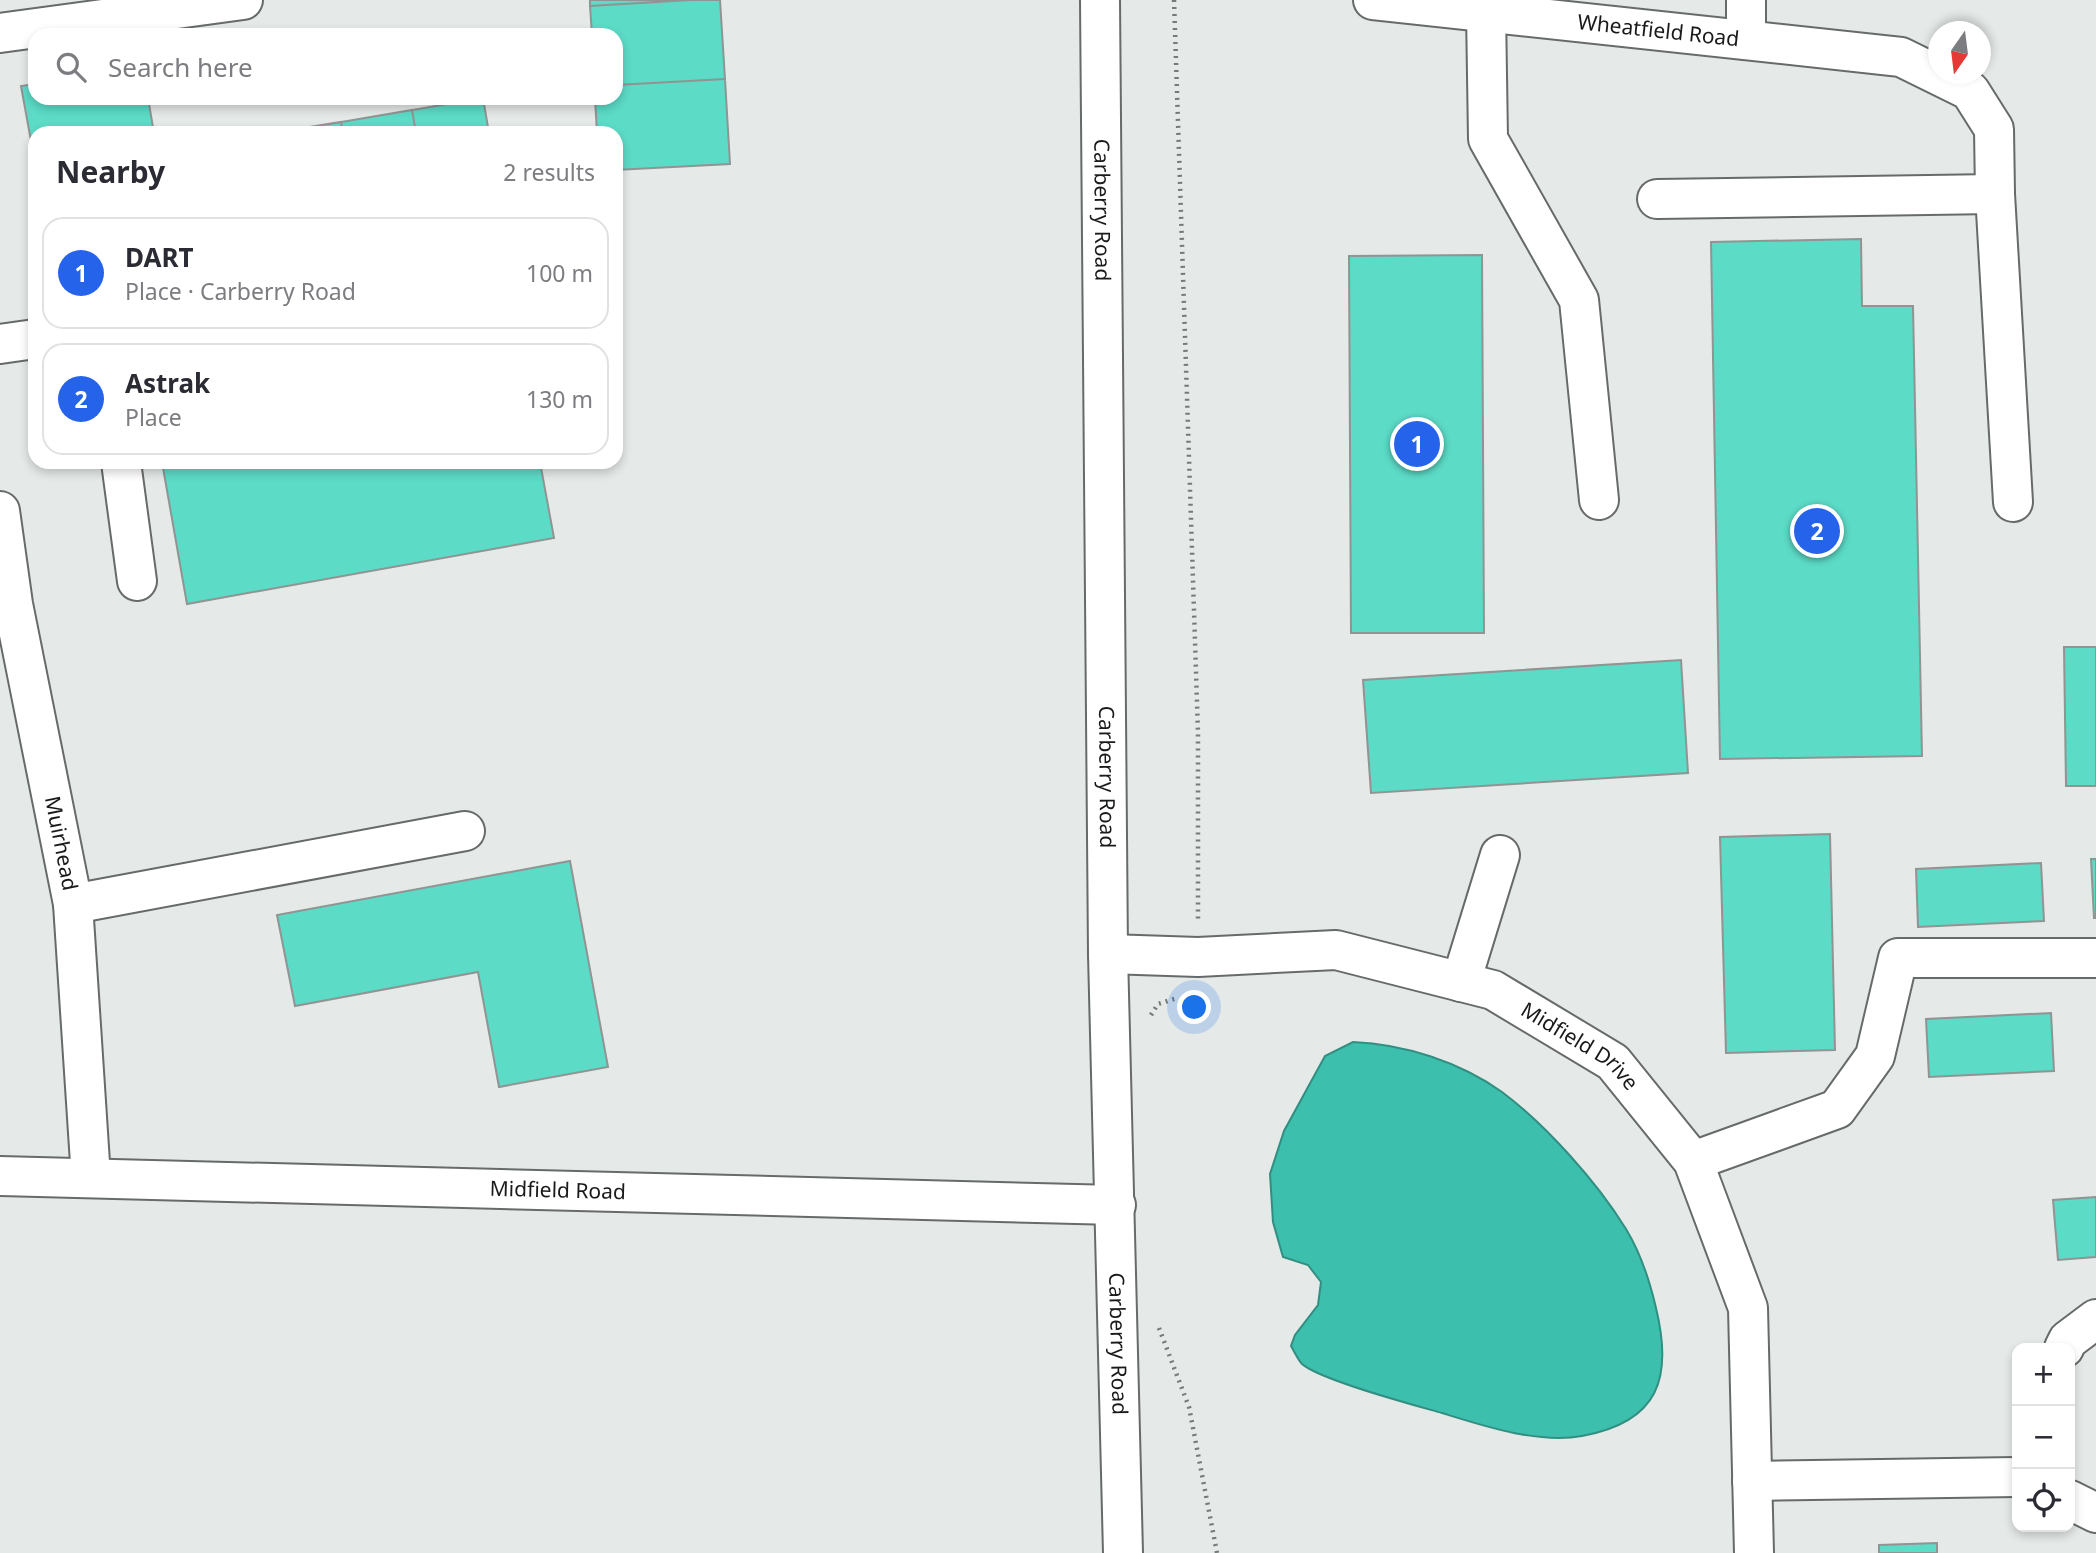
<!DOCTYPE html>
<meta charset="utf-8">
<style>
:root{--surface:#fff;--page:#f2f2f3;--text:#2b2b33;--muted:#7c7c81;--line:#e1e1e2;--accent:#2563eb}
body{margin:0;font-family:"Noto Sans",sans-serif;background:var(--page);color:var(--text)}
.controls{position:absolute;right:21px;bottom:21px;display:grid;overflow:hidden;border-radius:14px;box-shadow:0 4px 10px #0003}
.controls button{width:63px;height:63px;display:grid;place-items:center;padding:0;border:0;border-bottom:2px solid var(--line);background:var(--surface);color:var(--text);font:35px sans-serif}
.compass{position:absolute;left:1928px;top:21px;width:63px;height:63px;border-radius:50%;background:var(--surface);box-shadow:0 4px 10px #0003;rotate:194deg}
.you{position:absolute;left:1195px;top:1008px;width:24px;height:24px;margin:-18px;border:5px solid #fff;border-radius:50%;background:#1a73e8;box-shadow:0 0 0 10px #1a73e833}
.badge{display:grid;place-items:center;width:46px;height:46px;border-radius:50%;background:var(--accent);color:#fff;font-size:23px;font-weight:700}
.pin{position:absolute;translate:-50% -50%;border:4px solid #fff;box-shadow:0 2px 7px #0006}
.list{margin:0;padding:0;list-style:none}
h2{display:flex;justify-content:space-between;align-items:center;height:91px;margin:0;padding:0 28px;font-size:30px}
h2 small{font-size:23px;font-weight:400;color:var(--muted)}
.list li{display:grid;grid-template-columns:46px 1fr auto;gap:21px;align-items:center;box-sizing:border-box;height:112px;margin:0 14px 14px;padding:0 14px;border:2px solid var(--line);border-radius:21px}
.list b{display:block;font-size:26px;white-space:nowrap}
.list p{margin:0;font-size:23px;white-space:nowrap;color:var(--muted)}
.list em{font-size:23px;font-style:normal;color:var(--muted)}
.icon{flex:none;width:38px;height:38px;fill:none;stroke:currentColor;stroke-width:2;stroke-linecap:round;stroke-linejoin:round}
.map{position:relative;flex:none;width:2096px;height:1553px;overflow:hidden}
.search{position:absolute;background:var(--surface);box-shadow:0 4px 10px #0003;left:28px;top:28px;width:595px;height:77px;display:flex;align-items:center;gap:18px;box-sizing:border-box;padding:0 24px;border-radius:21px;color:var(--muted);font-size:26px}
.panel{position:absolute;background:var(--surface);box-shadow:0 4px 10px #0003;left:28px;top:126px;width:595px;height:343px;border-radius:21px}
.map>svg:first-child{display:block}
.water{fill:#3cc0ad;stroke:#328e81;stroke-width:2}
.building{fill:#5cdbc7;stroke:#909493;stroke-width:2}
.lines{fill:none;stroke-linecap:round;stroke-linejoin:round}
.minor-casing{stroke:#676a6a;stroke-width:42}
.path{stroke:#767978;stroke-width:4.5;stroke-dasharray:2 5;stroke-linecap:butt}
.minor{stroke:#fff;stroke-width:38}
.labels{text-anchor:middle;stroke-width:5;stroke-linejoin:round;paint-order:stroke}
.street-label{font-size:21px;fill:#191b1a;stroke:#fff}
</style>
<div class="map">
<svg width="2096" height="1553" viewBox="0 0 2096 1553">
<rect width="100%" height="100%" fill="#e5e9e8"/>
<!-- water -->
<path class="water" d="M 1353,1042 C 1404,1044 1460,1062 1502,1092 C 1546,1125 1597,1182 1626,1229 C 1640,1252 1650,1282 1656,1308 C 1673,1378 1659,1422 1582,1436 C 1538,1444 1484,1426 1442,1413 C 1414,1405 1320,1380 1302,1364 C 1298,1360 1294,1351 1291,1346 L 1295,1335 L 1318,1305 L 1321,1282 L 1308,1265 L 1283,1257 L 1273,1222 L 1270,1174 L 1284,1131 L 1325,1056 Z"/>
<!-- building -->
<path class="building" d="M 590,0 L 690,0 L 590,6 Z
M 690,0 L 720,0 L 725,79 L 616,85 L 616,35 L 592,35 L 590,6 Z
M 725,79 L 730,164 L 616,170 L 616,133 L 597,133 L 595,98 L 616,98 L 616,85 Z
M 35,84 L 35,98 L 148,98 L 154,133 L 35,133 L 35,163 L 21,86 Z
M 483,98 L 489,133 L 416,133 L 412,110 Z
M 412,110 L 416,133 L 343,133 L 341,122 Z
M 341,122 L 343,133 L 272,133 Z
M 1861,239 L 1862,306 L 1913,306 L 1922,756 L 1720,759 L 1711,242 Z
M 1482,255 L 1484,633 L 1351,633 L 1349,256 Z
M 162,462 L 540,462 L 554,538 L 187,604 Z
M 2064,647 L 2096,647 L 2096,786 L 2066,786 Z
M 1681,660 L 1688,773 L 1371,793 L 1363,680 Z
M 1830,834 L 1835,1050 L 1726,1053 L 1720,837 Z
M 2091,859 L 2096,859 L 2096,918 L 2094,918 Z
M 570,861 L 608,1067 L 499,1087 L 478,972 L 295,1006 L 277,915 Z
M 2041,863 L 2044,921 L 1918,927 L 1916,869 Z
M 2051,1013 L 2054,1071 L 1929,1077 L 1926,1019 Z
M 2096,1197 L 2096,1257 L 2058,1260 L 2053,1200 Z
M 1937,1543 L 1937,1553 L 1879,1553 L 1879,1545 Z"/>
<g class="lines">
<defs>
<g id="minor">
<path id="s1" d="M 1100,0 L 1108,954 L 1123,1553"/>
<path id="s2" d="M 1373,0 L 1901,57 L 1970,91 L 1994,129 L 1995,194 L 2013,502"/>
<path d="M 1746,0 L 1746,40"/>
<path d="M 1486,11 L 1488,139 L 1579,300 L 1599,500"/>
<path d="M 0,33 L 243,0"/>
<path d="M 1657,199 L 1995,194"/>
<path d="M 0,344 L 35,339"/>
<path d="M 121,462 L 137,581"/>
<path id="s3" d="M 0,511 L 13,604 L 73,904 L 91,1178"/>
<path d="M 73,904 L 465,831"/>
<path id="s4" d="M 1108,954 L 1198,957 L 1336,950 L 1493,990 L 1613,1062 L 1693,1161 L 1748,1308 L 1754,1553"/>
<path d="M 1461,982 L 1500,855"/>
<path d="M 1693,1161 L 1837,1109 L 1875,1056 L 1898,958 L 2096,958"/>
<path id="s5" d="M 0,1176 L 1116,1205"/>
<path d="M 2064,1348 L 2068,1340 L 2096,1319"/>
<path d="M 1752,1481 L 2017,1477"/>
<path d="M 2070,1500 L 2096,1513"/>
</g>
</defs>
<!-- minor casing -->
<use href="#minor" class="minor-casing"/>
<!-- path -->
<path class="path" d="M 1174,0 L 1198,733 L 1198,919
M 1151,1015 L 1158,1004 L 1177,998
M 1159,1328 L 1189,1407 L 1217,1553"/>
<!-- minor -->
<use href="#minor" class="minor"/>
</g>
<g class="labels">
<!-- street labels -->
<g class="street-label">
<text dy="7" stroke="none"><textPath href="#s2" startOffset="287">Wheatfield Road</textPath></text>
<text dy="7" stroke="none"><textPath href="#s1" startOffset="210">Carberry Road</textPath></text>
<text dy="7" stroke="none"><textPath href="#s1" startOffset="777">Carberry Road</textPath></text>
<text dy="7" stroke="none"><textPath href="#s3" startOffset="338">Muirhead</textPath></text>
<text dy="7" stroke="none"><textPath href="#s4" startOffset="494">Midfield Drive</textPath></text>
<text dy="7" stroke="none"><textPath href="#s5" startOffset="558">Midfield Road</textPath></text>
<text dy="7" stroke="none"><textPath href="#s1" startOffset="1344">Carberry Road</textPath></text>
</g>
</g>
</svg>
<div class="controls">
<button>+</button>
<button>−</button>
<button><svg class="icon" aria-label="locate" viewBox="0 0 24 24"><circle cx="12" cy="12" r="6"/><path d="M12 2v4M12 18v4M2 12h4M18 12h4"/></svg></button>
</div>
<svg class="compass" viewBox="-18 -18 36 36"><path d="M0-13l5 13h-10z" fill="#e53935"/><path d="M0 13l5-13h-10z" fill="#7c7c81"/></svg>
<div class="you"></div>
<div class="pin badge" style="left:1417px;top:444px">1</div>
<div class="pin badge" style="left:1817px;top:531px">2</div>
<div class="search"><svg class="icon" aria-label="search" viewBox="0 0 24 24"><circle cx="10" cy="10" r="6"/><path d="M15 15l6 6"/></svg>Search here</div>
<section class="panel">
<h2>Nearby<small>2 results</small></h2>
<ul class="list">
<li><span class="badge">1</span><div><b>DART</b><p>Place · Carberry Road</p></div><em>100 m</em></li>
<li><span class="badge">2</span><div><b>Astrak</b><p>Place</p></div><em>130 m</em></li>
</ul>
</section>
</div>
